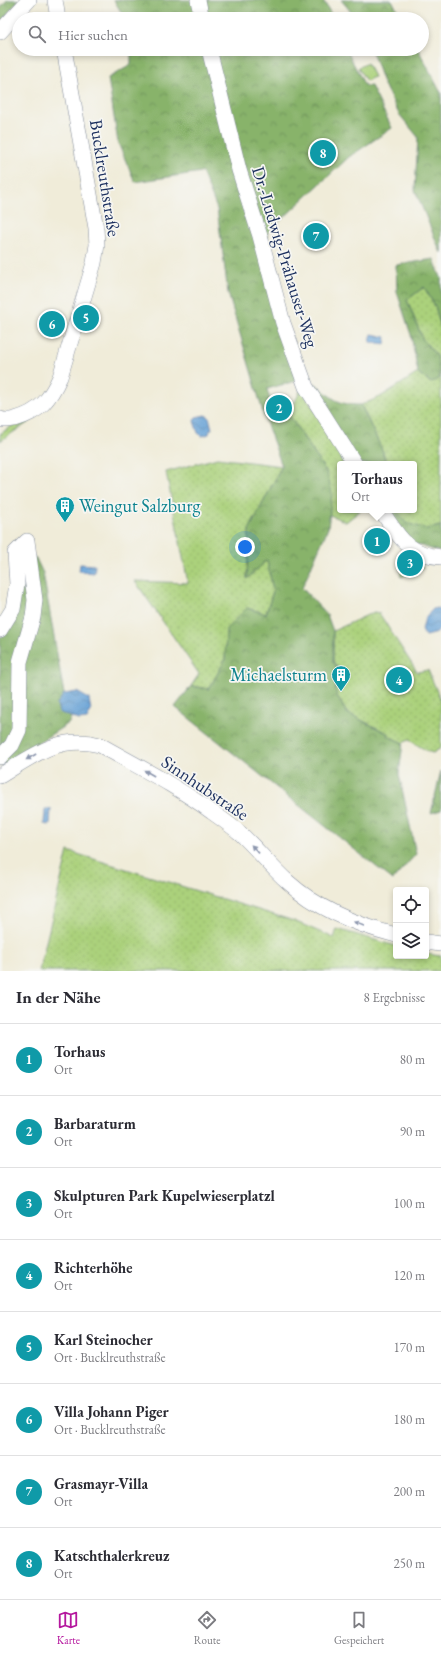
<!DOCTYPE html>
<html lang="de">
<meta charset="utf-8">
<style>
:root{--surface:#fff;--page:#f2f2f3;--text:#2b2b33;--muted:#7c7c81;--line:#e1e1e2;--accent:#b5179e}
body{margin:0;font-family:"EB Garamond",serif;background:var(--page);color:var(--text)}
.controls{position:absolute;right:12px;bottom:12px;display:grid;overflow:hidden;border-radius:4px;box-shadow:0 2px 6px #0003}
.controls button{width:36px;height:36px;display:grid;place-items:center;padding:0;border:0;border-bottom:1px solid var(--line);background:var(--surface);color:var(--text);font:20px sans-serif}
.you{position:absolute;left:245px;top:547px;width:14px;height:14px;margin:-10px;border:3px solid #fff;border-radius:50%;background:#1a73e8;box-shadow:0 0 0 6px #1a73e833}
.badge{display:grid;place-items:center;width:26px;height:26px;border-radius:50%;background:var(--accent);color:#fff;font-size:13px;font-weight:700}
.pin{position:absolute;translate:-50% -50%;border:2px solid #fff;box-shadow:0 1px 4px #0006}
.popup{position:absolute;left:337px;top:461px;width:80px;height:52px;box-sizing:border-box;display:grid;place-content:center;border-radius:4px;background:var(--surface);filter:drop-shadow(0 1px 3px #0005);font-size:13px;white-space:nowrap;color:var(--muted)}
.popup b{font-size:15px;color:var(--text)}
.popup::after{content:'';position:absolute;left:50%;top:100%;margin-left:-8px;border:8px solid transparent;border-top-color:var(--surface)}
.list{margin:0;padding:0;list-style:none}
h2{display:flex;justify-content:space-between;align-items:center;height:52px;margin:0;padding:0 16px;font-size:17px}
h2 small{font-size:13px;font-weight:400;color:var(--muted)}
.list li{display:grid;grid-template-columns:26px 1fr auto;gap:12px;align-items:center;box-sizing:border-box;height:72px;padding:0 16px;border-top:1px solid var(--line)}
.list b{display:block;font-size:15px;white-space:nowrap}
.list p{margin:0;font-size:13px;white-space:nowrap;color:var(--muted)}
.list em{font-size:13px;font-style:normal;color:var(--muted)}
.icon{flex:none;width:22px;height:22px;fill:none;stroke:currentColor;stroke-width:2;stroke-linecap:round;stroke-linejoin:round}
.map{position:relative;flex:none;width:441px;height:971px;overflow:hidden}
.search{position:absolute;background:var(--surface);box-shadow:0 2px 6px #0003;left:12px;right:12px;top:12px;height:44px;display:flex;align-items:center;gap:10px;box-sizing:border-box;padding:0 14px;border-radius:22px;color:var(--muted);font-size:15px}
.sheet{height:628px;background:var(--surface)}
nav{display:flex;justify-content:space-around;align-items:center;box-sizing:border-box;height:56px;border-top:1px solid var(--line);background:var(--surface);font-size:11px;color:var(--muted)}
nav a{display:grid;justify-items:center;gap:2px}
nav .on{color:var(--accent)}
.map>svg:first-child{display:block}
.grass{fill:url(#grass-dots);stroke:#63806c}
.forest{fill:url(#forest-crowns);stroke:#527164}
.park{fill:#abd17b;stroke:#63806c}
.water{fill:url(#water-waves);stroke:#40689a}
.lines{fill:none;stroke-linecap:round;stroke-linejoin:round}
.minor-casing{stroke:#868e9c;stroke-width:16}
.minor{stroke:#fff;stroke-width:15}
.oneway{fill:#8d97ae}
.labels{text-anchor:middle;stroke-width:3.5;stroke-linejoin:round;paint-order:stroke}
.street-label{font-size:18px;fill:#1b2f5e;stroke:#f6f6f2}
.culture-label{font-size:18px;fill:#0d838f;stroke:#f6f6f2;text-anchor:start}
</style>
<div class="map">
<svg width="441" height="971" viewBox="0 0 441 971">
<defs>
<pattern id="grass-dots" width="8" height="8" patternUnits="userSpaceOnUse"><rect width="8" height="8" fill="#abd17b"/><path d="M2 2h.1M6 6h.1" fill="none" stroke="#93b46d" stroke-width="1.8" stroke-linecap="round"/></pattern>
<pattern id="forest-crowns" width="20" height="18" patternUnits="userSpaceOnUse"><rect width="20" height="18" fill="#88b36b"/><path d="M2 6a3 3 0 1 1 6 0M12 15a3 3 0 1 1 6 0" fill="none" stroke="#6e925b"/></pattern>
<pattern id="water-waves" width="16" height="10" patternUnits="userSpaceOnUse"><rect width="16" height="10" fill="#65a0d5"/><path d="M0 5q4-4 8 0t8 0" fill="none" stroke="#5283b0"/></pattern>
</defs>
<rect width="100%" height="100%" fill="#f6f6f2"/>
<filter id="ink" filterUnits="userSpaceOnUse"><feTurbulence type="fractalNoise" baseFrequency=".025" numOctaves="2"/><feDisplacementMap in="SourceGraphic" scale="8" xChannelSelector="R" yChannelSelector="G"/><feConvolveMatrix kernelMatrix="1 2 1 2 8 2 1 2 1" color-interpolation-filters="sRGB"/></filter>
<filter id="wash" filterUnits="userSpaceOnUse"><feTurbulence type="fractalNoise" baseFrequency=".012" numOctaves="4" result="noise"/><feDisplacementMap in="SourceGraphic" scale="16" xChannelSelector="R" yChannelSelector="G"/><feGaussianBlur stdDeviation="0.9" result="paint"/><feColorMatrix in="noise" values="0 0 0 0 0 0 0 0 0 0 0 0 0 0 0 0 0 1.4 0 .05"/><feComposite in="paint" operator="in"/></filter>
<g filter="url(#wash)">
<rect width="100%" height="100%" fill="#f0ecd9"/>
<!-- grass -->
<path class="grass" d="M 424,287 L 435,306 L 441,328 L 441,526 L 427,529 L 405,523 L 396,510 L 414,510 L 414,464 L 386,464 L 383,452 L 361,405 L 380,397 L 418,373 L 431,383 L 437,356 L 423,340 L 407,300 Z
M 301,389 L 351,464 L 340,464 L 340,510 L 361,510 L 346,522 L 330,515 L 327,473 L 289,415 Z
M 32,420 L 0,441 L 0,434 L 15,424 Z
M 217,458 L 282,466 L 249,530 L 247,579 L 267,559 L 273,591 L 266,614 L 247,608 L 227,629 L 225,660 L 209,689 L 191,686 L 199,674 L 135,581 L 188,583 L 166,472 Z
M 374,612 L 379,613 L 417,672 L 428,670 L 441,701 L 441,748 L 433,753 L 429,752 L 409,740 L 403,743 L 388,736 L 389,734 L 347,713 L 338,698 L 335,689 L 340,680 L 339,668 L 333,662 L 333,631 Z
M 68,851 L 294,921 L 334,938 L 337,929 L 396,946 L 396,956 L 426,956 L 426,954 L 441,956 L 441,971 L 39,971 Z"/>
<!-- forest -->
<path class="forest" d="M 7,0 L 19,0 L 0,23 L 0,9 Z
M 114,0 L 323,0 L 334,19 L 125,19 Z
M 341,0 L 392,0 L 402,19 L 357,19 Z
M 131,49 L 346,49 L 365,86 L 371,86 L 392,128 L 349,157 L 267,233 L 275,320 L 281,339 L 299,380 L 267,389 L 270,400 L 267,403 L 270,410 L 289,415 L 327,473 L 332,493 L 328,528 L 302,588 L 327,615 L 333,631 L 333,662 C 341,671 340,678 335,689 L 338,698 L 347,713 L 389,734 L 388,736 L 403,743 L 399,774 L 416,854 L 393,880 L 175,707 L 191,686 L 209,689 L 225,660 L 226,629 L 247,608 L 266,614 L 273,591 L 267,560 L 247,579 L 249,530 L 282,466 L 265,419 L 228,293 L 217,209 L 202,172 L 135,182 L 118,143 L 108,78 L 131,65 Z
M 371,49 L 418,49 L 441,93 L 441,253 L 415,190 L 418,137 L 399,114 L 383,83 Z
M 434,259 L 441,278 L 441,328 L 435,306 L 424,287 L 407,300 L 423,340 L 437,356 L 440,378 L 431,383 L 418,373 L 411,335 L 397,292 L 396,265 Z
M 315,383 C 332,398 337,405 361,405 L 383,452 L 386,464 L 358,464 L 309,385 Z
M 384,510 L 396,510 L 406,523 L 427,529 L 441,526 L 441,552 L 408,542 Z
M 35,557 L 43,573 L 64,694 L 57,704 L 59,712 L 71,717 L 69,723 L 0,767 L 0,634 L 22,566 Z
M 441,771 L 441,810 L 431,813 Z"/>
<!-- park -->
<path class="park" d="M 367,63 L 374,77 L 366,81 L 358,68 Z
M 419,557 L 423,568 L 401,577 L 399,558 Z"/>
<!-- water -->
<path class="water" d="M 372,334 L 386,337 L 385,344 L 370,342 Z
M 205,415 L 209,417 L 212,429 L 210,430 L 209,434 L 202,436 L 198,433 L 194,421 L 196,417 Z
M 80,564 L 95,565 L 94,573 L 79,571 Z
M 438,608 L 441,610 L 441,626 L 437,633 L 425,636 L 422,630 L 425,618 L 433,609 Z
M 77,692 L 89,699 L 91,711 L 87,719 L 79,720 L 59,712 L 57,704 L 64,694 Z
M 45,809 L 51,809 L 50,825 L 44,824 Z"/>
</g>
<g filter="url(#ink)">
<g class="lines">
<defs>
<path id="minor" d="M 55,0 L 58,19
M 198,0 L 202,19
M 0,32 L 29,0
M 209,49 L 239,170 L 260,236 L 283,323 L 306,387 L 355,464
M 0,419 C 5,421 10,420 15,419 C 40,412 50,399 60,377 L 94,263 L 97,245 L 96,228 L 64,49
M 381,510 C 398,535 407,555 441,557
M 0,630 L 13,609 L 17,584 L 15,553 L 27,541
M 0,757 L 12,745 L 19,730 L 20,662 L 33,617 L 35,600 L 27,541
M 0,776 C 32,756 60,734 100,745 C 137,766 177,786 212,812 C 222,819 232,826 241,834 C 257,849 271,867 288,882 C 319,910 356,925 396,935
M 426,942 L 441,944"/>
</defs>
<!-- minor casing -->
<use href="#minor" class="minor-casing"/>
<!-- minor -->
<use href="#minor" class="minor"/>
</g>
<!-- one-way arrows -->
<defs><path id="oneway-solid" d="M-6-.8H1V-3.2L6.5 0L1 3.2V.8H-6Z"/></defs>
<g class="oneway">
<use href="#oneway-solid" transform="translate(31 757) rotate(150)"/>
<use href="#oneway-solid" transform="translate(149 773) rotate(-150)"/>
<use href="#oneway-solid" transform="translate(255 849) rotate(-133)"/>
<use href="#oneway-solid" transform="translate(359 924) rotate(-158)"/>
</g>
</g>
<!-- icons -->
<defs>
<symbol id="building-pin" viewBox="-11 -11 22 30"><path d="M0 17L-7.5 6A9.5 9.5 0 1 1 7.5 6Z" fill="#0f9aa8" stroke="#f6f6f2"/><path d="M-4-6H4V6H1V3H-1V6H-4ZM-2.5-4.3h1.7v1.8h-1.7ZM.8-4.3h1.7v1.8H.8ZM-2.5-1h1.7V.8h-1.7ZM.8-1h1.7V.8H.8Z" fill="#fff"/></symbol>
</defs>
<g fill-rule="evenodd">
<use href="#building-pin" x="54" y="495" width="22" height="30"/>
<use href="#building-pin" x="330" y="664" width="22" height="30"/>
</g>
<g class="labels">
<!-- street labels -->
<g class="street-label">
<text transform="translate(105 178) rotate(81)" y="6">Bucklreuthstraße</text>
<text transform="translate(285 257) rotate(73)" y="6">Dr.-Ludwig-Prähauser-Weg</text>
<text transform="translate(205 788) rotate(34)" y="6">Sinnhubstraße</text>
</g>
<!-- culture labels -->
<g class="culture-label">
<text x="79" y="512">Weingut Salzburg</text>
<text x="327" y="681" text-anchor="end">Michaelsturm</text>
</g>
</g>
</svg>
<div class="controls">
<button><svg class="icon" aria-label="locate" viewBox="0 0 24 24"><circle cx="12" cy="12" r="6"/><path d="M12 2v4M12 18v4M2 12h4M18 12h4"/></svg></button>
<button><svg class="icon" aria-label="layers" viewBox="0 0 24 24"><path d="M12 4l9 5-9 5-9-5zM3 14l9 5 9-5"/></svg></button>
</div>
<div class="you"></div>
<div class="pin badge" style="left:377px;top:541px;background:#0f9aa8">1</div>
<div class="popup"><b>Torhaus</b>Ort</div>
<div class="pin badge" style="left:279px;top:408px;background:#0f9aa8">2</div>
<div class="pin badge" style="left:410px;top:563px;background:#0f9aa8">3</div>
<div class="pin badge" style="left:399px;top:680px;background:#0f9aa8">4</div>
<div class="pin badge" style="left:86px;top:318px;background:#0f9aa8">5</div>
<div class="pin badge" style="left:52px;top:324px;background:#0f9aa8">6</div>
<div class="pin badge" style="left:316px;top:236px;background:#0f9aa8">7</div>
<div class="pin badge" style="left:323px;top:153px;background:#0f9aa8">8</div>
<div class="search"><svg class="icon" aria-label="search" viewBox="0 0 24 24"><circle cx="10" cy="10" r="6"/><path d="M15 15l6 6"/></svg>Hier suchen</div>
</div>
<section class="sheet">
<h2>In der Nähe<small>8 Ergebnisse</small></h2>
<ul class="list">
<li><span class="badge" style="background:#0f9aa8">1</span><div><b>Torhaus</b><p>Ort</p></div><em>80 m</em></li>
<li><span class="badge" style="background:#0f9aa8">2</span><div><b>Barbaraturm</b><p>Ort</p></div><em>90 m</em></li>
<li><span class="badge" style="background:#0f9aa8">3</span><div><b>Skulpturen Park Kupelwieserplatzl</b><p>Ort</p></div><em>100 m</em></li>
<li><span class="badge" style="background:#0f9aa8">4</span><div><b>Richterhöhe</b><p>Ort</p></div><em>120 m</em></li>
<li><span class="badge" style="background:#0f9aa8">5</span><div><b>Karl Steinocher</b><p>Ort · Bucklreuthstraße</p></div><em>170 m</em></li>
<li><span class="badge" style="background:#0f9aa8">6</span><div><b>Villa Johann Piger</b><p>Ort · Bucklreuthstraße</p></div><em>180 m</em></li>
<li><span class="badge" style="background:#0f9aa8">7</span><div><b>Grasmayr-Villa</b><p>Ort</p></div><em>200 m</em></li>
<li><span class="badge" style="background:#0f9aa8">8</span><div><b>Katschthalerkreuz</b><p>Ort</p></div><em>250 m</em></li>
</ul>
</section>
<nav>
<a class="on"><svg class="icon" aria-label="map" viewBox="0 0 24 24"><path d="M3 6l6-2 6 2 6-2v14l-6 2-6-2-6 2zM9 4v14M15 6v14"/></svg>Karte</a>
<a><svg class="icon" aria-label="directions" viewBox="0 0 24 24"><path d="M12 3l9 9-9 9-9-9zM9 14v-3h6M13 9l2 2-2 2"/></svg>Route</a>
<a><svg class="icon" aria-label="saved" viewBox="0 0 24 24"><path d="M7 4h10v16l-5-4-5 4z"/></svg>Gespeichert</a>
</nav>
